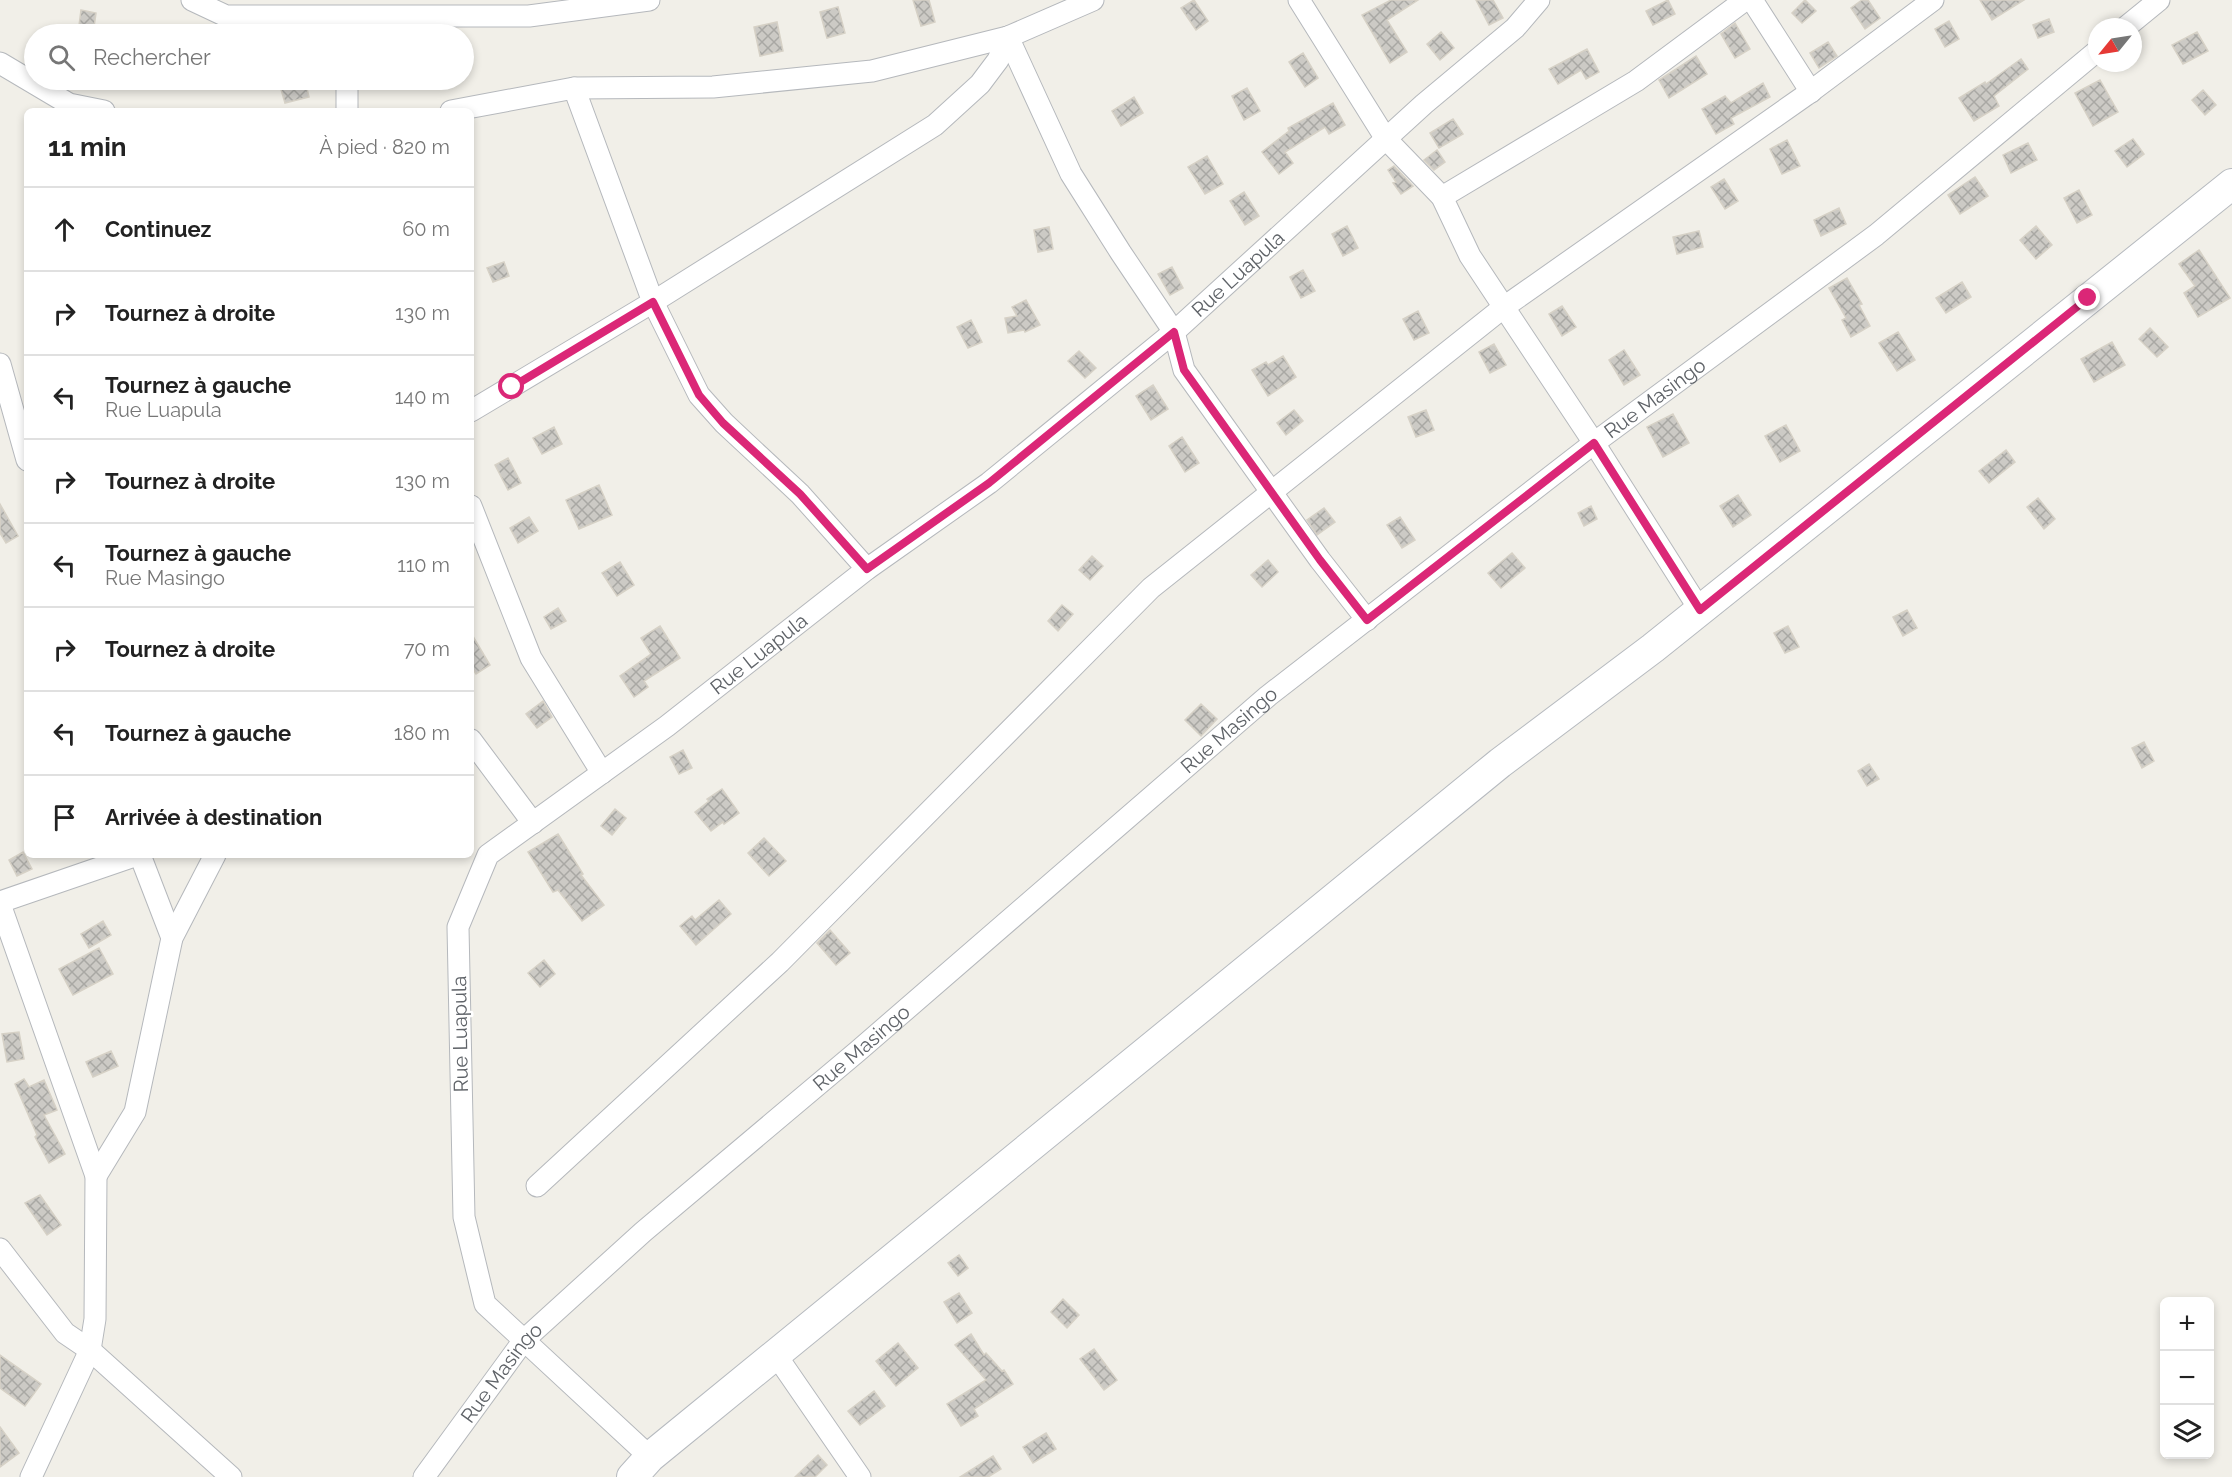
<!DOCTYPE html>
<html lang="fr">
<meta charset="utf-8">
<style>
:root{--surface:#fff;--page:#f6f6f6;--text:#222;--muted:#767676;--line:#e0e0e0}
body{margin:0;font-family:Raleway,sans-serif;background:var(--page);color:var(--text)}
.controls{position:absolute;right:18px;bottom:18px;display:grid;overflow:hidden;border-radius:9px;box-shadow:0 3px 9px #0003}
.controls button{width:54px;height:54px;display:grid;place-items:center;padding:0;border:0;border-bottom:2px solid var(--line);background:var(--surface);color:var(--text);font:30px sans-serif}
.compass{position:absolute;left:2088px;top:18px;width:54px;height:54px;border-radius:50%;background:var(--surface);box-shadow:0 3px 9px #0003;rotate:240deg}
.stop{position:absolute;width:18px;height:18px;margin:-14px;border:4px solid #db2777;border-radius:50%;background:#fff}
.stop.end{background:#db2777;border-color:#fff;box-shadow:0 2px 6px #0008}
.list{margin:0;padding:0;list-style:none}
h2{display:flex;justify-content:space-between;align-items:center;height:78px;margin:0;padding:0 24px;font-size:26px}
h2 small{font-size:20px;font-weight:400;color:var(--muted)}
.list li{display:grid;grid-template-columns:39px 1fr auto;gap:18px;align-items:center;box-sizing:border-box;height:84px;padding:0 24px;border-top:2px solid var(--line)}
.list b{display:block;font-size:22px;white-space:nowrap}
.list p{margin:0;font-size:20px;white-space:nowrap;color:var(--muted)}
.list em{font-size:20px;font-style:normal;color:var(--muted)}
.icon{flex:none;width:33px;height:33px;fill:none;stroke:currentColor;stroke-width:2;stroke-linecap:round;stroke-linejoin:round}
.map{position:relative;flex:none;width:2232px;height:1477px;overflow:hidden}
.search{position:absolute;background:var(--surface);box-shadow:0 3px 9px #0003;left:24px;top:24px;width:450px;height:66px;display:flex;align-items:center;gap:15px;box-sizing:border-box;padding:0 21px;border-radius:33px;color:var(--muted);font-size:22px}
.panel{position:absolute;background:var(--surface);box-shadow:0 3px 9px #0003;left:24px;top:108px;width:450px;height:750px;border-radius:9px}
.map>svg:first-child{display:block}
.building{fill:url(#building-cross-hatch);stroke:#d6d1c6;stroke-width:1.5}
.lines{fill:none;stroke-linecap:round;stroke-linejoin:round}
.minor-casing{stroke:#b5b8bc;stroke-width:23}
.secondary-casing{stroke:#b6babf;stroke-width:32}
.minor{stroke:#fff;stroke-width:21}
.secondary{stroke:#fff;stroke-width:30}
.route{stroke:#db2777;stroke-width:8}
.labels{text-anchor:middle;stroke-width:5;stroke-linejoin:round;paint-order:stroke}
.street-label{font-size:20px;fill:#5f6368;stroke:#fff}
</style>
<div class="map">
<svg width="2232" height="1477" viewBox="0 0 2232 1477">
<defs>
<pattern id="building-cross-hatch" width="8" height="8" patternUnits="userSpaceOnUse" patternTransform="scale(1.5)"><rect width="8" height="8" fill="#cccac5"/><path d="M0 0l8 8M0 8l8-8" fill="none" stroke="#a9a8a4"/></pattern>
</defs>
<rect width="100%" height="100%" fill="#f1efe8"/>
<!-- building -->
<path class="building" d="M 913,0 L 929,0 L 935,22 L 921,26 Z
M 1194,0 L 1208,21 L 1196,30 L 1181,8 Z
M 1391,0 L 1418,0 L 1387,20 L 1407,52 L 1390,63 L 1362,15 Z
M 1476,0 L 1493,0 L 1503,18 L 1489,25 Z
M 1668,0 L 1675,14 L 1653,25 L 1646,11 Z
M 1805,0 L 1816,11 L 1802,23 L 1792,13 Z
M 1862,0 L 1868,0 L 1880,18 L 1865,29 L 1851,8 Z
M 1980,0 L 2024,0 L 1992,20 Z
M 838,7 L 845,33 L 827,38 L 820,12 Z
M 81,10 L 96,13 L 93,34 L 78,34 Z
M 2049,19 L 2054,32 L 2038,38 L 2033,25 Z
M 1949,21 L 1959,39 L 1945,47 L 1935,29 Z
M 777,22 L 783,51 L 760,56 L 754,27 Z
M 1735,23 L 1750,49 L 1735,58 L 1721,34 Z
M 1441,32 L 1454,48 L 1440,60 L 1427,44 Z
M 2197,32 L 2208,51 L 2183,64 L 2172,45 Z
M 1828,42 L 1837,56 L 1819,68 L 1810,53 Z
M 1587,49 L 1599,72 L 1586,79 L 1581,70 L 1558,84 L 1549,69 Z
M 1303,53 L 1318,78 L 1305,87 L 1289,62 Z
M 1696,56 L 1707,74 L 1669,98 L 1659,80 Z
M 2021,59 L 2028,69 L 1994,96 L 1999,106 L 1974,121 L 1959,98 L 1985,82 L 1986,84 Z
M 305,80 L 309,97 L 285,103 L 280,86 Z
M 2100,80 L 2118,112 L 2093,126 L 2075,93 Z
M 1763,83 L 1770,97 L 1731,118 L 1734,124 L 1716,134 L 1702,109 L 1725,96 L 1731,103 Z
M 1247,88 L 1260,111 L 1244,120 L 1232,96 Z
M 2203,90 L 2216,105 L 2205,115 L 2192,100 Z
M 1134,97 L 1143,113 L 1121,126 L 1112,111 Z
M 1333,103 L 1345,125 L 1329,134 L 1325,127 L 1285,152 L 1293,163 L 1279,174 L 1262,152 L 1289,131 L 1288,128 Z
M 1453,119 L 1463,134 L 1439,148 L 1430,133 Z
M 2133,139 L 2144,154 L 2127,167 L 2115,151 Z
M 1787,140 L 1800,166 L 1782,174 L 1770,149 Z
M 2028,143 L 2037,160 L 2011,173 L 2003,155 Z
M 1437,150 L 1445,162 L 1434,170 L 1424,160 Z
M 1207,156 L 1223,184 L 1205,194 L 1188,167 Z
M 1394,166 L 1413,186 L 1401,194 L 1393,183 L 1396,182 L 1388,170 Z
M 1975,177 L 1988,196 L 1960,214 L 1948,195 Z
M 1724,179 L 1738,201 L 1725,209 L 1711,187 Z
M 2079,190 L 2092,215 L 2077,223 L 2064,198 Z
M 1244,192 L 1259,216 L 1245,225 L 1230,201 Z
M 1839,208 L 1846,224 L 1821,236 L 1814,220 Z
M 1347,226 L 1358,248 L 1343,256 L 1332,234 Z
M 2036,226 L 2052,245 L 2036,259 L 2020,240 Z
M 1049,227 L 1053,249 L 1038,252 L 1034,230 Z
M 1699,231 L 1703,247 L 1677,254 L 1673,237 Z
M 2199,250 L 2230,298 L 2198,317 L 2184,293 L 2195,286 L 2179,264 Z
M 504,262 L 509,276 L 493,282 L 487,268 Z
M 1172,267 L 1183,288 L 1170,295 L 1158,274 Z
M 1303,270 L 1315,291 L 1301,298 L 1290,277 Z
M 1847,278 L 1862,304 L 1859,305 L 1870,326 L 1851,337 L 1842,320 L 1846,318 L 1829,288 Z
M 1962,282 L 1971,297 L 1946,313 L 1936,298 Z
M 1026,300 L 1040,325 L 1025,332 L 1024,330 L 1008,333 L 1005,318 L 1017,316 L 1012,307 Z
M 1562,306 L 1576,327 L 1562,336 L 1549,314 Z
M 1418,311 L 1429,333 L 1414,340 L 1403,319 Z
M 971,320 L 982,342 L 968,348 L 957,327 Z
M 2150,328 L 2168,347 L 2157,357 L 2139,339 Z
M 1898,332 L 1915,360 L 1897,371 L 1879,343 Z
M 2112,342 L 2125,365 L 2094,382 L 2081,359 Z
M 1494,344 L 1506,365 L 1490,373 L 1479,352 Z
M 1624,350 L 1640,375 L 1624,385 L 1609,360 Z
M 1079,351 L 1096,368 L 1085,378 L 1068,361 Z
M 1283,356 L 1296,377 L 1268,396 L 1252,370 L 1266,362 L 1268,365 Z
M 1153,385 L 1168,409 L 1151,420 L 1136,396 Z
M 1294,410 L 1303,421 L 1286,435 L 1277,423 Z
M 1426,410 L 1434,430 L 1416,437 L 1408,417 Z
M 1673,414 L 1689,443 L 1663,457 L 1647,427 Z
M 1786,425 L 1800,451 L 1780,462 L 1765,436 Z
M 554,427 L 562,444 L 542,454 L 533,438 Z
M 1182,437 L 1199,463 L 1185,472 L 1169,446 Z
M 2006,450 L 2015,462 L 1989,483 L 1979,471 Z
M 508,458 L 521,483 L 508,490 L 495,465 Z
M 599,485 L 612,515 L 579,529 L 566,500 Z
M 1738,495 L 1751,515 L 1733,527 L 1720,506 Z
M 2038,498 L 2055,519 L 2044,529 L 2027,507 Z
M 0,504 L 18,536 L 6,543 L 0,533 Z
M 1591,506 L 1597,519 L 1584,526 L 1578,513 Z
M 1324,508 L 1335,522 L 1317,535 L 1307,520 Z
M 529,517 L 538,531 L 518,543 L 510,528 Z
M 1400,517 L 1415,540 L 1402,548 L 1387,525 Z
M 1512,553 L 1525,568 L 1501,588 L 1488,573 Z
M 1092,556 L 1103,566 L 1090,580 L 1079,570 Z
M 1268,560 L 1278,572 L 1262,587 L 1251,575 Z
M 620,562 L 634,585 L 617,596 L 602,573 Z
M 1062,605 L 1073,614 L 1058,631 L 1048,621 Z
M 558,608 L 566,621 L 551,629 L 544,617 Z
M 1907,610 L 1917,628 L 1903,636 L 1893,617 Z
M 660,626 L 680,658 L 644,681 L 648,687 L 634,697 L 620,676 L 651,654 L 641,638 Z
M 1788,626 L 1799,647 L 1785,653 L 1774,633 Z
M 471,633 L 490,665 L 476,674 L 471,666 Z
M 543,701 L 552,717 L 537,728 L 526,714 Z
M 1201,704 L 1217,719 L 1201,736 L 1185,720 Z
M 2144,742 L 2154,761 L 2142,768 L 2132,748 Z
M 683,750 L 692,768 L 679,774 L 670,757 Z
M 1869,764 L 1879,779 L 1867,786 L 1858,771 Z
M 722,789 L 739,813 L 724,824 L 723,822 L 711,831 L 695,812 L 709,801 L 707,799 Z
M 615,809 L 626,818 L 612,835 L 601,826 Z
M 558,834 L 583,874 L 581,875 L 604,905 L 582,921 L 558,890 L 553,892 L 528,852 Z
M 764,838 L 786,861 L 769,876 L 748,853 Z
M 23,852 L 32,869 L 17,876 L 9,860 Z
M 719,900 L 731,914 L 696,945 L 680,926 L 692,916 L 695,920 Z
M 103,921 L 111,935 L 89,948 L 81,934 Z
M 830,930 L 850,953 L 836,965 L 817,943 Z
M 99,948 L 113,974 L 73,995 L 59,969 Z
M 544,960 L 555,974 L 540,987 L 528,973 Z
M 19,1032 L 24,1059 L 7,1062 L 2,1034 Z
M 111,1051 L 118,1066 L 93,1077 L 86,1062 Z
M 24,1079 L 29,1087 L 44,1080 L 57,1110 L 44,1115 L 65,1154 L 49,1163 L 35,1137 L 37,1135 L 15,1084 Z
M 40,1195 L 61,1225 L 47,1235 L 25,1203 Z
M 959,1255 L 968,1268 L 958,1276 L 948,1263 Z
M 959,1293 L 972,1313 L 957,1323 L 944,1302 Z
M 1063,1299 L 1079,1315 L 1067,1328 L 1051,1312 Z
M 971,1334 L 984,1355 L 986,1353 L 1002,1371 L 1004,1370 L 1013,1384 L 974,1409 L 978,1416 L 961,1426 L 947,1404 L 986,1380 L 955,1345 Z
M 898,1343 L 918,1368 L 896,1386 L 876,1361 Z
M 1094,1349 L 1117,1380 L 1104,1390 L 1080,1359 Z
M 0,1355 L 41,1384 L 25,1406 L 0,1388 Z
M 874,1391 L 885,1406 L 860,1425 L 848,1411 Z
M 0,1427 L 19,1453 L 0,1467 Z
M 1046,1433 L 1056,1449 L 1033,1463 L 1023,1447 Z
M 818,1455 L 827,1465 L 815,1477 L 795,1477 Z
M 993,1456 L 1001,1469 L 988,1477 L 960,1477 Z"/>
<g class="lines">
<defs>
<g id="minor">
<path d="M 192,0 L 226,16 L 529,16 L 649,0"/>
<path d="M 1299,0 L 1386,139 L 1442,197 L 1470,256 L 1594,443 L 1700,610"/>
<path d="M 1752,0 L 1811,92"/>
<path d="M 2126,27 L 2159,0"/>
<path d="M 1008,37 L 1071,174 L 1121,253 L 1174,332 L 1184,370 L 1320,560 L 1367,620"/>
<path d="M 0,63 L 69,104 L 104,111"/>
<path d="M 574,88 L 653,302 L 699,395 L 724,423 L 800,494 L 867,569"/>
<path d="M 347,111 L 347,80"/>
<path d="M 451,111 L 574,88 L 713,87 L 872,71 L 1008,37 L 1093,0"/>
<path d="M 1442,197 L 1636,81 L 1745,0"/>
<path d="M 0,364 L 27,460"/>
<path d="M 471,411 L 653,302 L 935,125 L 980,84 L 998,60 L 1008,37"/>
<path d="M 471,506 L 531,658 L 602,773"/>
<path d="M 471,740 L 533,823"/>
<path d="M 140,855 L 172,938"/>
<path d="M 0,902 L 137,855"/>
<path d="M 0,904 L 96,1176 L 95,1319 L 90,1350 L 31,1477"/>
<path d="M 96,1176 L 135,1112 L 172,938 L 215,855"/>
<path d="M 537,1186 L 780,962 L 1151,588 L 1504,307 L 1806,95 L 1933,0"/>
<path d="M 0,1249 L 65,1333 L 90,1350 L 231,1477"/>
<path d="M 776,1355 L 860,1477"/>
<path id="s1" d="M 650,1457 L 485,1304 L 464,1217 L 458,927 L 488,855 L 667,726 L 867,569 L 989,483 L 1174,332 L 1424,104 L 1515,28 L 1539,0"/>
<path id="s2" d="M 424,1477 L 524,1340 L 643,1232 L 858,1051 L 1268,696 L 1594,443 L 1876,235 L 2097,51"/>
</g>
<path id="secondary" d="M 632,1477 L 650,1457 L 1500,763 L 1653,648 L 2232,184"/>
</defs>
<!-- minor casing -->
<use href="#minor" class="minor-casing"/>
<!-- secondary casing -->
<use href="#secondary" class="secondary-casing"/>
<!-- minor -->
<use href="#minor" class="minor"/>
<!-- secondary -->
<use href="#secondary" class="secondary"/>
</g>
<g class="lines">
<!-- route -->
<path class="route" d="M 512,387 L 653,302 L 699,395 L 723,423 L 800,494 L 867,569 L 989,483 L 1174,332 L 1184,370 L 1320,560 L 1367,620 L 1594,443 L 1700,610 L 2088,298"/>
</g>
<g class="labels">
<!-- street labels -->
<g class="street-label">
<text dy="7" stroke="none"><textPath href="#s1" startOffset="1632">Rue Luapula</textPath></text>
<text dy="7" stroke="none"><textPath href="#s2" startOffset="1642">Rue Masingo</textPath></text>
<text dy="7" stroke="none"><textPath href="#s1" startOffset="1020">Rue Luapula</textPath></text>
<text dy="7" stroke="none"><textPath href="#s2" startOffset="1102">Rue Masingo</textPath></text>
<text transform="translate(460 1034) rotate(-91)" y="7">Rue Luapula</text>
<text dy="7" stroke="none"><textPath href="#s2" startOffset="616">Rue Masingo</textPath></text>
<text dy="7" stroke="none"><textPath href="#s2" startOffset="130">Rue Masingo</textPath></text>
</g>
</g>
</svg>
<div class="controls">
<button>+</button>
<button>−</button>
<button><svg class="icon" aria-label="layers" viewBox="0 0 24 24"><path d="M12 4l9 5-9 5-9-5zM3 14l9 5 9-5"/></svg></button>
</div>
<svg class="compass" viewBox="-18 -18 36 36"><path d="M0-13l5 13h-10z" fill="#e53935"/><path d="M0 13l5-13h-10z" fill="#767676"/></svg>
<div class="stop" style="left:512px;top:387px"></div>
<div class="stop end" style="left:2088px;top:298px"></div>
<div class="search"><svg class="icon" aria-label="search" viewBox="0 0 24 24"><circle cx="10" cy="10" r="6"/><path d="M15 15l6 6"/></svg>Rechercher</div>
<section class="panel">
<h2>11 min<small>À pied · 820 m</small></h2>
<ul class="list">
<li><svg class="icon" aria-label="ahead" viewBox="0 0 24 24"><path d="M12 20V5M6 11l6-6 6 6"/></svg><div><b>Continuez</b></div><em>60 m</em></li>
<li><svg class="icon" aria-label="right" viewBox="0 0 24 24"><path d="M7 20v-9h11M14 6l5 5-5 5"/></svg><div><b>Tournez à droite</b></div><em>130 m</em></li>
<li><svg class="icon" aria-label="left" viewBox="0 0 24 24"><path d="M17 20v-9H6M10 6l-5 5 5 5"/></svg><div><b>Tournez à gauche</b><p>Rue Luapula</p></div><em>140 m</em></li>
<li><svg class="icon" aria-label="right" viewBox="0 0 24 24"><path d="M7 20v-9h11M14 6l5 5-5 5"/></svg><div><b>Tournez à droite</b></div><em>130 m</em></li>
<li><svg class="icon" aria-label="left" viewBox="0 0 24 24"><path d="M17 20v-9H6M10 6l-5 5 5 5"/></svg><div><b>Tournez à gauche</b><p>Rue Masingo</p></div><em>110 m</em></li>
<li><svg class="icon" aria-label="right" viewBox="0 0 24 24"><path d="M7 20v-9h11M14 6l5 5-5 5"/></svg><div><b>Tournez à droite</b></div><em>70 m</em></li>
<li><svg class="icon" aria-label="left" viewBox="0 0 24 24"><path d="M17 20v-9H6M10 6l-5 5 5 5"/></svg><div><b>Tournez à gauche</b></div><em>180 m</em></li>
<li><svg class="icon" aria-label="arrive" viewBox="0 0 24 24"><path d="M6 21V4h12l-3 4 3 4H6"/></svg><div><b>Arrivée à destination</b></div></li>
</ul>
</section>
</div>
